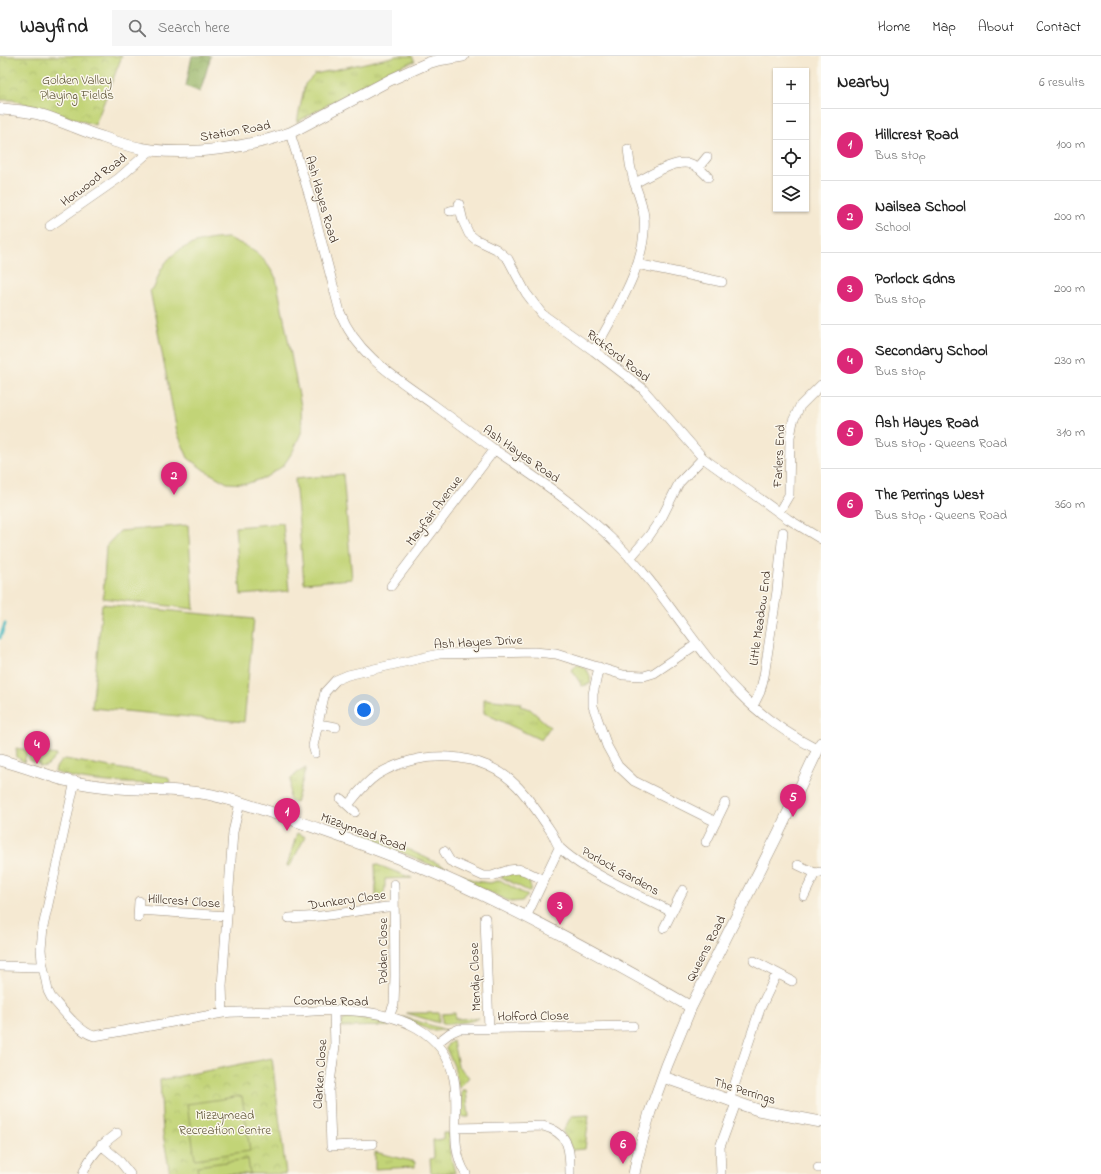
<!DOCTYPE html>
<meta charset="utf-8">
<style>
:root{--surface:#fff;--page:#f6f6f6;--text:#222;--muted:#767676;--line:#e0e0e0;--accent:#db2777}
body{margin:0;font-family:"Indie Flower",sans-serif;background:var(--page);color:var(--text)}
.controls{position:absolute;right:12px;top:12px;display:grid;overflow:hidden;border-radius:0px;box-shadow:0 1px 3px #0004}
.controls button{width:36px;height:36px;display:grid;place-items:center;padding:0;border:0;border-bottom:1px solid var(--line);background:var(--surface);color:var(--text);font:20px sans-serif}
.you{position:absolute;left:364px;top:654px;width:14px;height:14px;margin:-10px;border:3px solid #fff;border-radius:50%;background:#1a73e8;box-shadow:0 0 0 6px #1a73e833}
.badge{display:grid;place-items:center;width:26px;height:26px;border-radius:50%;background:var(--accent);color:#fff;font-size:13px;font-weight:700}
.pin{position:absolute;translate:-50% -33px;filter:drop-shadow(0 1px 2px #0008)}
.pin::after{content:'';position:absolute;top:21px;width:14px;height:12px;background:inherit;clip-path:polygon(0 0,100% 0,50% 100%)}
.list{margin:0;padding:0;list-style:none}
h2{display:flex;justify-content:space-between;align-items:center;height:52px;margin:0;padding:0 16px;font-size:17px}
h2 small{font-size:13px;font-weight:400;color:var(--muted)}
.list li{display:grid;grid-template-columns:26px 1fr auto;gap:12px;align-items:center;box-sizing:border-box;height:72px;padding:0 16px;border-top:1px solid var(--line)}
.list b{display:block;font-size:15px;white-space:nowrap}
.list p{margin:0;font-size:13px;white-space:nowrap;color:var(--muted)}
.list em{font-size:13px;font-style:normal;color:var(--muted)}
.icon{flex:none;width:22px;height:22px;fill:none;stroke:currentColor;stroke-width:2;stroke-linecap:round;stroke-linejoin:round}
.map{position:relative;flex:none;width:821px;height:1118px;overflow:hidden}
header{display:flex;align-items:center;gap:24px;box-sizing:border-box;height:56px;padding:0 20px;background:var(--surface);border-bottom:1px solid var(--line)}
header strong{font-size:19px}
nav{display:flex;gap:22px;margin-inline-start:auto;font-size:14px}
.search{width:280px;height:36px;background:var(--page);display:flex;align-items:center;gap:10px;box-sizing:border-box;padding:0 14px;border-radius:0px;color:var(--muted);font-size:15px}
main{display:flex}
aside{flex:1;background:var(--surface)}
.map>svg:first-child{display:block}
.grass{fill:url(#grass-tufts);stroke:#7e7f4a}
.forest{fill:url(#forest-crowns);stroke:#6a7043}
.park{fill:url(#park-crowns);stroke:#7e7f4a}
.garden{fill:#c2d477;stroke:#7e7f4a}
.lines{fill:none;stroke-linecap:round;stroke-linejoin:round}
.stream{stroke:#49b8bf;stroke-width:3}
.minor-casing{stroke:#988a78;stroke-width:10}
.tertiary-casing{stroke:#988a78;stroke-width:12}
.minor{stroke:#fff;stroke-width:9}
.tertiary{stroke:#fff;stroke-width:11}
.labels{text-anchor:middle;stroke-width:3;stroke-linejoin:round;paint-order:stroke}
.park-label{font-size:13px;fill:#5d5434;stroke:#fbf7ec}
.street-label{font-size:13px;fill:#3b2a1e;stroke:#fbf7ec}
</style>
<header>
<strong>Wayfind</strong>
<div class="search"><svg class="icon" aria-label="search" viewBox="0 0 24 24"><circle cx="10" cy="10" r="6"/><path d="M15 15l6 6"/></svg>Search here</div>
<nav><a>Home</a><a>Map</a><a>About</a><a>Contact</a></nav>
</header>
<main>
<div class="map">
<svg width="821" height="1118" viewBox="0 0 821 1118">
<defs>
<pattern id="grass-tufts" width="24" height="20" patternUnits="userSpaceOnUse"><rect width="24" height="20" fill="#c2d477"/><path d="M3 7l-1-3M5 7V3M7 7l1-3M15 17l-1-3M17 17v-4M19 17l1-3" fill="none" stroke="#a8b666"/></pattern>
<pattern id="forest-crowns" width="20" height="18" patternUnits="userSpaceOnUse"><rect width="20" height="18" fill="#99b668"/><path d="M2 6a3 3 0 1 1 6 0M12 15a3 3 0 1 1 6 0" fill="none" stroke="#7e9455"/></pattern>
<pattern id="park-crowns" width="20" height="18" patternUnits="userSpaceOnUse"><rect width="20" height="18" fill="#c2d477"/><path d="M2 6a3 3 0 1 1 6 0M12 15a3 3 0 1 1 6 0" fill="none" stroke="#a8b666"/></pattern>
</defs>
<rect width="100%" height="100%" fill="#fbf7ec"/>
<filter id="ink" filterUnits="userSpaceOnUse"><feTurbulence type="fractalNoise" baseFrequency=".025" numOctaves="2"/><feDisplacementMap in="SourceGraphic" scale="8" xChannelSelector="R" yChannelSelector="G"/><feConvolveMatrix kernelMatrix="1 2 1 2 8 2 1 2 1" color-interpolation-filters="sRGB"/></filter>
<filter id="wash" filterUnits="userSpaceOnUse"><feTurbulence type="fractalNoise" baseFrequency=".012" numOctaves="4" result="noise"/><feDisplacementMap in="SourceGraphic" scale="16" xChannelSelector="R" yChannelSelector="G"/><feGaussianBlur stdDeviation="0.9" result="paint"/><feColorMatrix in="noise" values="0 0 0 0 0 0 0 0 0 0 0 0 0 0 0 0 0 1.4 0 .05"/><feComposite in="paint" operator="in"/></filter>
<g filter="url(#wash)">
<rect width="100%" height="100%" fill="#f5e9d2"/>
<!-- grass -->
<path class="grass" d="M 397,0 L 412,0 L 415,5 L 388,15 L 297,66 L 305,28 L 315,18 Z
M 577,608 C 586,612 592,617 590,628 L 582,630 L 572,614 Z
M 484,643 L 521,647 L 520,650 L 530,653 L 550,671 L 541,684 L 484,657 Z
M 16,692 L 28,694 L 24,706 L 17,701 Z
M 32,695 L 57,699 C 52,705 47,713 39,710 L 40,708 L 28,704 Z
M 65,703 L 168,721 L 170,726 L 167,728 C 132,727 88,728 55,716 C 55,711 61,704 65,703 Z
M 306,712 L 296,747 L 295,747 L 289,743 L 291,723 L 297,717 Z
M 370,776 L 380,783 L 405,792 L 475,825 L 490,827 L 500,824 L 528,840 L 522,845 L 511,846 L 418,803 L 358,779 Z
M 297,777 L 305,781 L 290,810 L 287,810 Z
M 375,808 L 412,822 L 385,823 C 385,833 386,840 376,844 Z
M 519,817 L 529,822 L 530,830 L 530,836 L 501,821 L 506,818 Z
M 406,957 L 439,957 L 439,967 Z
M 455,957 L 455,963 L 478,962 C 474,966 447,969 442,968 L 442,958 Z
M 358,961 L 374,964 L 390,970 L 341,971 C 342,960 349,962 358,961 Z
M 403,961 L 446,974 L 429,974 Z
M 453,985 L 458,1010 L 469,1021 L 459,1033 L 454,1010 L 446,992 L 448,988 Z
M 462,1034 L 466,1034 L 469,1061 L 464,1061 L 461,1060 L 460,1056 Z
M 589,1059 L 585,1093 L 572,1094 L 563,1076 L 571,1060 Z
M 443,1077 L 448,1077 L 450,1097 L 455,1117 L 431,1117 L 430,1103 L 434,1102 L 433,1084 L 443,1083 Z
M 375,1096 L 415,1106 L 415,1111 L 375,1113 Z"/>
<!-- forest -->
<path class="forest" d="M 192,0 L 211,0 L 200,36 L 186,30 Z"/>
<!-- park -->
<path class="park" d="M 0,0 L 122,0 L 95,69 L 12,44 L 0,44 Z
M 272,1002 L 286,1118 L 170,1118 L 163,1078 L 160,1024 Z"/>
<!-- garden -->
<path class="garden" d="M 228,182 C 254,193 262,198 276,222 L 301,350 L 302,375 L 293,395 L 283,410 L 266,421 L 246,428 L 227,427 L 204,414 L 188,402 L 177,376 L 150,234 L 154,232 C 157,225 159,215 164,209 C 178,188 205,183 228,182 Z
M 343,418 L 352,523 L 304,527 L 295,423 Z
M 283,467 L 289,535 L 241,539 L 235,471 Z
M 188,469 L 194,553 L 103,542 L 106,490 L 120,475 Z
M 102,548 L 254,563 L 244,666 L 92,652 Z
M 242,1040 L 250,1095 L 195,1103 L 187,1048 Z
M 248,1103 L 250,1118 L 198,1118 L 197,1110 Z"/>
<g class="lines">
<!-- stream -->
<path class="stream" d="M 0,582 L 5,568"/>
</g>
</g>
<g filter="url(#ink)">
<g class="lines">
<defs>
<path id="minor" d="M 290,77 L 311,145 L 340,256 C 356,299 398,323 434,349 C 454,364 475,379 495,394 C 537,422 579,451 615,486 C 662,531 692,590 738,636 C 760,659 789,679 818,694
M 698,112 L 707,101
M 635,127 C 649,120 677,101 694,109 C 699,111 704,117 708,121
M 459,148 L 463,165 L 469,178 L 475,183 L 496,193 L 508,203 L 526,237 L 542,258 L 594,295 L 642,332 L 703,402 L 788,463 L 821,483
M 450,155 L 460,153
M 50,170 L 119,122 L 151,94
M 637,208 L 722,226
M 594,295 C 615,256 648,207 644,161 C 643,149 638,137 634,126 C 631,115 629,104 628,93
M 779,456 L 789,439 L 790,381 L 793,365 L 800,350 L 821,329
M 630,502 L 649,480 L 662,461 L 679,427 L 703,402
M 391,530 L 495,393
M 599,611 L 593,638 L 593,650 L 607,690 L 618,710 L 634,725 L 716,766
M 753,650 L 760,636 L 764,620 L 777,535 L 783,476
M 318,668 L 336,671
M 315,697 L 313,690 L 325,636 L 336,624 L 348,619 L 439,598 L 534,596 L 556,598 L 623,619 L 644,620 L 654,617 L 697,588
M 75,725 L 43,871 L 41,893 L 42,905 L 48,935 L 51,941 C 61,952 79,976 94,980 L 223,957 L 222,930 L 233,776 L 240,747
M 341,743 L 355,756
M 348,749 C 357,738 365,727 377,719 C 419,692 483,694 518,731 C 531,745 542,762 552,777 C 555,782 557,790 561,793 C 577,808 598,819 618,829 C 636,838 654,847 672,856
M 706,786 L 725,747
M 444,795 L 450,805 L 483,820 L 492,820 L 509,814 L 518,813 L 525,815 L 544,824
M 798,809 L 815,817
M 804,840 L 815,817 L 821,816
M 139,854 L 227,860
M 526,861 L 559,792
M 138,862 L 139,845
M 289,862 L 321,860 L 394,850
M 485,862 L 489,973
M 664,872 L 683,834
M 754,905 L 792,925
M 0,910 L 42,911
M 334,955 L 335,990 L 329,1034 L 331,1090 L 373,1088
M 223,957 C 248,954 274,956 299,956 C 317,955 336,953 354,955 C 397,958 445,974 454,1023 C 460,1054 448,1090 466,1118
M 389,961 L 394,948 L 395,920 L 394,828
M 437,987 L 450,977 L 459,973 L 633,970
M 729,1045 L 760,953 L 777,917
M 456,1072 L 543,1070 C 570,1077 570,1094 570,1118
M 101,1089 L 118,1103 L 130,1118
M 818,1112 L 821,1112
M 83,1118 C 89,1100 102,1088 117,1077
M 721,1118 L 720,1091 L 736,1047"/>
<path id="tertiary" d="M 0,53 C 14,54 29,55 42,59 C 62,65 82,75 102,81 C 118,87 135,92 152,94 C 194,99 250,91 290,77 L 390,24 L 428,7 L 438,4 L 463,0
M 0,704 C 19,709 38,716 57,722 C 73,727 91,729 108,731 C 143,735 178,732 212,739 C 248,747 284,761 319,773 C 371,791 424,811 474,835 C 548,870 620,910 691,951
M 663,1021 L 758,1054 L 821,1066
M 634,1118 L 637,1103 L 650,1056 L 667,1009 L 691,951 L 778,778 L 821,687"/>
</defs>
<!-- minor casing -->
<use href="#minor" class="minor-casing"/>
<!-- tertiary casing -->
<use href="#tertiary" class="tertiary-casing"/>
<!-- minor -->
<use href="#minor" class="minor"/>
<!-- tertiary -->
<use href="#tertiary" class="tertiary"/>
</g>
</g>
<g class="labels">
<!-- park labels -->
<g class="park-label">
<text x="77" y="28">Golden Valley<tspan x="77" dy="15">Playing Fields</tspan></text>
<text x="225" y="1063">Mizzymead<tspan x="225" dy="15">Recreation Centre</tspan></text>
</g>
<!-- street labels -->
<g class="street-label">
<text transform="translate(235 74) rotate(-10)" y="5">Station Road</text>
<text transform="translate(93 123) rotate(-37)" y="5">Horwood Road</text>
<text transform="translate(323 143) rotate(74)" y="5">Ash Hayes Road</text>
<text transform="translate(619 299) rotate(38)" y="5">Rickford Road</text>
<text transform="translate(522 397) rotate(35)" y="5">Ash Hayes Road</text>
<text transform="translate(778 400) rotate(-87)" y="5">Farlers End</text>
<text transform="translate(433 454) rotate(-53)" y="5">Mayfair Avenue</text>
<text transform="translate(759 562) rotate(-82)" y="5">Little Meadow End</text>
<text transform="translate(478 585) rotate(-3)" y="5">Ash Hayes Drive</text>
<text transform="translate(364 775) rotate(20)" y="5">Mizzymead Road</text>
<text transform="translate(621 814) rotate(29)" y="5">Porlock Gardens</text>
<text transform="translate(347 843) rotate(-8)" y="5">Dunkery Close</text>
<text transform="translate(184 844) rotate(4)" y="5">Hillcrest Close</text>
<text transform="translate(705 892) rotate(-63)" y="5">Queens Road</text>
<text transform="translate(382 895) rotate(-90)" y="5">Polden Close</text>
<text transform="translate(474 921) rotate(-92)" y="5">Mendip Close</text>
<text transform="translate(331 944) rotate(1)" y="5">Coombe Road</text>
<text transform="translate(533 959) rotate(-1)" y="5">Holford Close</text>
<text transform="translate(319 1018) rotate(-86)" y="5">Clarken Close</text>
<text transform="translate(745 1034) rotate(17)" y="5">The Perrings</text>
</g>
</g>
</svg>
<div class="controls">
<button>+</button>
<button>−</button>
<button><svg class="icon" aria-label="locate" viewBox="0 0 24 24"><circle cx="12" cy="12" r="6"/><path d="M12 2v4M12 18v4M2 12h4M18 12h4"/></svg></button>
<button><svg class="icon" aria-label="layers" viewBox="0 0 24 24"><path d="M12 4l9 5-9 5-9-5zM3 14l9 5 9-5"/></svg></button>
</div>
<div class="you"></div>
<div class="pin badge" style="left:287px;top:775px">1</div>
<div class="pin badge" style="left:174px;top:439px">2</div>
<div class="pin badge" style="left:560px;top:869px">3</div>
<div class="pin badge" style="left:37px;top:708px">4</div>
<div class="pin badge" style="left:793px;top:761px">5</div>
<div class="pin badge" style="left:623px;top:1108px">6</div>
</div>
<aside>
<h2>Nearby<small>6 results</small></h2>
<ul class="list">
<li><span class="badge">1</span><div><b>Hillcrest Road</b><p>Bus stop</p></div><em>100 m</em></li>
<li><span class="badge">2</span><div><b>Nailsea School</b><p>School</p></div><em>200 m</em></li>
<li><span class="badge">3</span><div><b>Porlock Gdns</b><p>Bus stop</p></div><em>200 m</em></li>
<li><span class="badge">4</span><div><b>Secondary School</b><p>Bus stop</p></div><em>230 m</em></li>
<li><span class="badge">5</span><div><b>Ash Hayes Road</b><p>Bus stop · Queens Road</p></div><em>310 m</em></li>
<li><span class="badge">6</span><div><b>The Perrings West</b><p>Bus stop · Queens Road</p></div><em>360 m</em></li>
</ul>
</aside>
</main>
